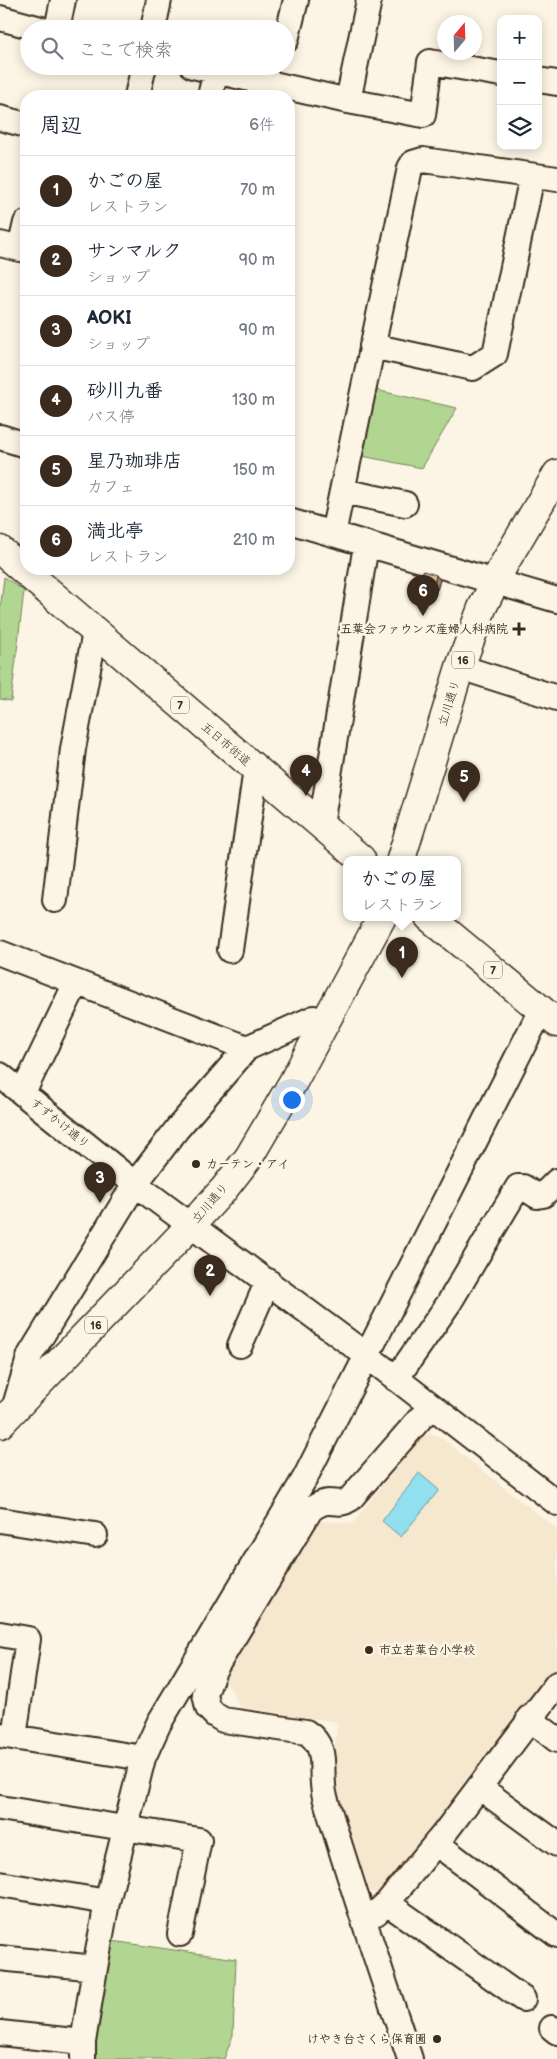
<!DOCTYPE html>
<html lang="ja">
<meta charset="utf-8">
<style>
:root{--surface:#fff;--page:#f2f2f3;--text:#1f2937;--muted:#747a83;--line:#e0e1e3;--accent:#3b2a1e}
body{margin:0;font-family:"Balsamiq Sans","Klee One",sans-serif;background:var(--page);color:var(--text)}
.controls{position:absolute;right:15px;top:15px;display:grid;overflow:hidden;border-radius:10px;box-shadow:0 2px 12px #0003}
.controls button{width:45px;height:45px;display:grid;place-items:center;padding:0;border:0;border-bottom:1px solid var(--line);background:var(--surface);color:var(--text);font:25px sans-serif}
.compass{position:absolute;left:437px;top:15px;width:45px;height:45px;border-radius:50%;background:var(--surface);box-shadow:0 2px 12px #0003;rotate:19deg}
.you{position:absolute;left:291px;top:1099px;width:18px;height:18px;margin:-12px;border:4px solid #fff;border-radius:50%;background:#1a73e8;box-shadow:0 0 0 8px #1a73e833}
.badge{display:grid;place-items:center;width:32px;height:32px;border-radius:50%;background:var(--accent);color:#fff;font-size:16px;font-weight:700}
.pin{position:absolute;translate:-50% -41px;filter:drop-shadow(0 1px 2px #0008)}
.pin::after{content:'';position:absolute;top:26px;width:18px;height:15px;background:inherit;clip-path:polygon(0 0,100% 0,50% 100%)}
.popup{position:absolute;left:343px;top:856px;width:118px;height:65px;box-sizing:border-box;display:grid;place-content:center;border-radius:10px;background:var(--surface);filter:drop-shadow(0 1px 4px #0005);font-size:16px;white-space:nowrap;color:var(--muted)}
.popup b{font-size:19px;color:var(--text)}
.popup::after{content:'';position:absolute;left:50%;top:100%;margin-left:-10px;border:10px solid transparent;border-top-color:var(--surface)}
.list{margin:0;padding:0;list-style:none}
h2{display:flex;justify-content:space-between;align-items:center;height:65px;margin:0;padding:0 20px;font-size:21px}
h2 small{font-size:16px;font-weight:400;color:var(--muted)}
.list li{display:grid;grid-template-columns:32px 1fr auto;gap:15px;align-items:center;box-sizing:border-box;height:70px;padding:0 20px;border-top:1px solid var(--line)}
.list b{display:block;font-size:19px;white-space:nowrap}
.list p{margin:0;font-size:16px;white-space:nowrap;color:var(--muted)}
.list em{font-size:16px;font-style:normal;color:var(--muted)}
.icon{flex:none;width:28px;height:28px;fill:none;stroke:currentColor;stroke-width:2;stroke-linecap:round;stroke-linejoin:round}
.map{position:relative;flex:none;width:557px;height:2059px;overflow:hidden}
.search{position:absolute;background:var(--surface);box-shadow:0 2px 12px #0003;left:20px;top:20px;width:275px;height:55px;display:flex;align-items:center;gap:12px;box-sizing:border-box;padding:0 18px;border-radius:28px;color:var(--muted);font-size:19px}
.panel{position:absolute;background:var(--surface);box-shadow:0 2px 12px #0003;left:20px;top:90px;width:275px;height:485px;border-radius:20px}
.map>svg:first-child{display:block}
.built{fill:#f6e8cf}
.green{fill:#b0d692;stroke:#768058}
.water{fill:#91dfef;stroke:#6f979b}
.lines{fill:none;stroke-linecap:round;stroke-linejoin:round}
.minor-casing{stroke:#3b2a1e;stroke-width:28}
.major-casing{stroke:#3b2a1e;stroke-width:31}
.minor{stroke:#fcf5e5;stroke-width:24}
.major{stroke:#fcf5e5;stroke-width:28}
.wall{fill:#c8ac85;stroke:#3b2a1e}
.shaded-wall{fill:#a38c6c;stroke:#3b2a1e}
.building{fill:#e9c89b;stroke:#3b2a1e}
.poi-dot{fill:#3b2a1e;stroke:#fcf5e5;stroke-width:2}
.labels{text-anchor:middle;stroke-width:5;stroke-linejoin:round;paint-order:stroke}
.shield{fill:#fcf5e5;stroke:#75675a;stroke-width:1}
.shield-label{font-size:11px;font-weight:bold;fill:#3b2a1e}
.poi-label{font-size:12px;font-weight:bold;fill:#3b2a1e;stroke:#fcf5e5;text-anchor:end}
.street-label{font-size:12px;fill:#3b2a1e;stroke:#fcf5e5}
</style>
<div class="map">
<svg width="557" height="2059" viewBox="0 0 557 2059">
<rect width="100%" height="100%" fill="#fcf5e5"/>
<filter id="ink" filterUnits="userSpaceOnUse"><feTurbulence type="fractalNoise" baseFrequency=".02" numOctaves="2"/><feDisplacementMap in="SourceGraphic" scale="10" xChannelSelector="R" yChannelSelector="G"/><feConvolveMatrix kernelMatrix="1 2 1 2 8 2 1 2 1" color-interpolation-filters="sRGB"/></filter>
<g filter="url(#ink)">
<!-- built -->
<path class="built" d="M 430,1434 L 439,1436 L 557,1529 L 557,1667 L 385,1891 L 378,1894 L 371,1892 L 369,1888 L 342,1809 L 333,1761 L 337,1722 L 240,1707 L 225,1679 L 316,1525 L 322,1521 L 353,1523 L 419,1437 Z"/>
<!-- green -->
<path class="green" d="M 371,389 L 457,408 L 422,468 L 357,455 Z
M 4,577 L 24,591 L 11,701 L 0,699 L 0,610 Z
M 112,1941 L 236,1959 L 233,2035 L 224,2059 L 91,2059 L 95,2014 Z"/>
<!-- water -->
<path class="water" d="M 419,1473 L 439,1490 L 401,1537 L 382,1521 Z"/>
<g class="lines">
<defs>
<path id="minor" d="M 0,18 L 41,29
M 57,29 L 63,0
M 153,29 L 159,0
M 286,40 L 296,0
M 193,66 L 348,101 L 423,115 L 430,62 L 501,74
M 538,80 L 557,83
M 137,96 L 144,66
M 210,96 L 216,71
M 348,101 L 369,0
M 0,118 L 26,125
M 0,244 L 20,249 L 26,223
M 372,346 L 473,368 L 495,354 L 532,176
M 0,437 L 26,445
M 342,491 L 405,504
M 289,521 L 557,600
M 333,534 L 410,168 L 413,163 L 423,160 L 557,179
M 460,667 L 557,698
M 321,825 L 366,545
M 55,900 L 73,749 L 95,632
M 230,950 L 256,769
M 0,953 L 247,1048
M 0,1075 L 135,1184 L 366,1355 L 557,1503
M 23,1093 L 76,983
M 240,1345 L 268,1281
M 396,1379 L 449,1303 L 518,1187 L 523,1187 L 537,1196 L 543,1195 L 557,1181
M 14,1409 L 30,1355 L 135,1184 L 177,1129 L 247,1048 L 314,1018 L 325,1024
M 0,1520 L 95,1535
M 0,1634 L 28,1639 L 14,1737
M 529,1718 L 557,1740
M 0,1735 L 143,1758
M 479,1787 L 557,1844
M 0,1808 L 199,1840 L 180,1934
M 436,1843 L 557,1935
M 0,1884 L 107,1902
M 387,1903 L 523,1999
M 364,1916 L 376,1913 L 387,1903 L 446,1831 L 557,1684
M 0,1958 L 95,1968
M 552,2028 L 557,2032
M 0,2033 L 83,2042
M 83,2059 L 83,2042 L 95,1968 L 107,1902 L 143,1758 L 159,1723 L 305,1478 L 541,1010
M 410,2059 C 381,1972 351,1885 325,1797 C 318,1772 331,1748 306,1732 L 223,1720 L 215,1715 L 208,1708 L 205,1694 L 214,1670 L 311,1509 C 316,1506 322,1502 328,1502 C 337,1502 341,1505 350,1499 L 431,1406"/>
<path id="major" d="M 0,550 L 361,859
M 401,859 L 460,667 L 482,608 L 504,564 L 557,474
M 429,917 L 557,1023
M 0,1424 L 192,1224 L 224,1189 L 249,1157 L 293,1082 L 382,917"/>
</defs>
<!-- minor casing -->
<use href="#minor" class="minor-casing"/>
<!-- major casing -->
<use href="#major" class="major-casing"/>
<!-- minor -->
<use href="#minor" class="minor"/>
<!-- major -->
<use href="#major" class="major"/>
</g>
<!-- wall -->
<path class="wall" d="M 436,575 L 440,580 L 437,590 L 424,586 L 421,582 Z"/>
<!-- shaded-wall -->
<path class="shaded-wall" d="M 436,575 L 440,580 L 437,590 L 434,585 Z"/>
<!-- building -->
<path class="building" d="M 423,571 L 436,575 L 434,585 L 421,582 Z"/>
</g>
<!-- markers -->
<g class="poi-dot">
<path d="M516.5 621.5h5v5h5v5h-5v5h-5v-5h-5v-5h5z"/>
<circle cx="196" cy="1164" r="5"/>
<circle cx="369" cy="1650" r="5"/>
<circle cx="437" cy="2039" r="5"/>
</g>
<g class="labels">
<!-- shield labels -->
<g class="shield">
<rect x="452" y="651.5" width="22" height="17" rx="4"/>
<rect x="171" y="696.5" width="18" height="17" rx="4"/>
<rect x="484" y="961.5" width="18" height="17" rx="4"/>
<rect x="85" y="1316.5" width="22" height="17" rx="4"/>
</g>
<g class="shield-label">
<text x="463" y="664">16</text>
<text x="180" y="709">7</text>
<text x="493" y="974">7</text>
<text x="96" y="1329">16</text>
</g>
<!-- poi labels -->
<g class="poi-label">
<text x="508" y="633">五葉会ファウンズ産婦人科病院</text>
<text x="206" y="1168" text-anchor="start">カーテン・アイ</text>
<text x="379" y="1654" text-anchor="start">市立若葉台小学校</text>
<text x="427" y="2043">けやき台さくら保育園</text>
</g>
<!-- street labels -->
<g class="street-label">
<text transform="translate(449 703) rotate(-73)" y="4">立川通り</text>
<text transform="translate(226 744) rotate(40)" y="4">五日市街道</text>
<text transform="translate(60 1123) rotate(39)" y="4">すずかけ通り</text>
<text transform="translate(210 1203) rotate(-49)" y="4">立川通り</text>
</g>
</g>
</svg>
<div class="controls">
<button>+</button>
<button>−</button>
<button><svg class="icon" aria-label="layers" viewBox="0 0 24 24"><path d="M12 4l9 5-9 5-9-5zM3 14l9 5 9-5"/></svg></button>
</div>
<svg class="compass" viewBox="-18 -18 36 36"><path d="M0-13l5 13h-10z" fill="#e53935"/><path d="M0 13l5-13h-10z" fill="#747a83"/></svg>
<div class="you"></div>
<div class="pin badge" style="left:402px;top:978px">1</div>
<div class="popup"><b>かごの屋</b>レストラン</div>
<div class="pin badge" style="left:210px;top:1296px">2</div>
<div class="pin badge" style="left:100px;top:1203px">3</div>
<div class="pin badge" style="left:306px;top:796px">4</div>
<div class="pin badge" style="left:464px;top:802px">5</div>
<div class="pin badge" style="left:423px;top:616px">6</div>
<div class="search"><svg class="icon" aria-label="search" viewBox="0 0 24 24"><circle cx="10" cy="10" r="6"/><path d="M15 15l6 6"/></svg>ここで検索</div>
<section class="panel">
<h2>周辺<small>6件</small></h2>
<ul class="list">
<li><span class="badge">1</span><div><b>かごの屋</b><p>レストラン</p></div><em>70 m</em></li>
<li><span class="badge">2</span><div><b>サンマルク</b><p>ショップ</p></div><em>90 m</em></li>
<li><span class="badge">3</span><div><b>AOKI</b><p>ショップ</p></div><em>90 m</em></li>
<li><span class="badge">4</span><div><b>砂川九番</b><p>バス停</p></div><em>130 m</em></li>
<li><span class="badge">5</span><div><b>星乃珈琲店</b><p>カフェ</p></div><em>150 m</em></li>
<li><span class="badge">6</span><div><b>満北亭</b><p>レストラン</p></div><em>210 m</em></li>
</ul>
</section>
</div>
